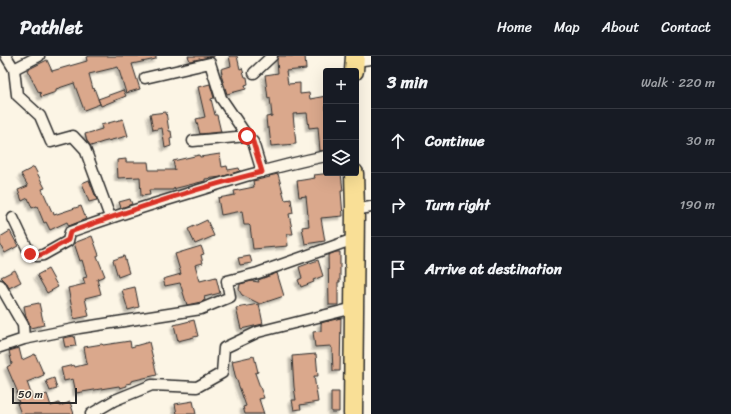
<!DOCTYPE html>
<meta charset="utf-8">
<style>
:root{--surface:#171b24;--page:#242831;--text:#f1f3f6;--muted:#9ea1a6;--line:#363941}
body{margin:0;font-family:Sriracha,sans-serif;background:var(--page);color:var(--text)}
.controls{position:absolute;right:12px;top:12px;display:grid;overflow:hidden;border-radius:4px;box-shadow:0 4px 16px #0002}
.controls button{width:36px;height:36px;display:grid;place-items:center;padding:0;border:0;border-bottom:1px solid var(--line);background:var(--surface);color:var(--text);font:20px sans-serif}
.scale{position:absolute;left:12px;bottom:10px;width:65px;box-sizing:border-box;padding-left:4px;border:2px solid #2b2b2b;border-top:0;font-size:11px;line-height:14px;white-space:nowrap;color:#2b2b2b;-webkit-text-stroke:3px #fcf5e5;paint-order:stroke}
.stop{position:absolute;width:12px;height:12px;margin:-9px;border:3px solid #d93025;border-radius:50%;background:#fff}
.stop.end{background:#d93025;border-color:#fff;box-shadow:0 1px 4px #0008}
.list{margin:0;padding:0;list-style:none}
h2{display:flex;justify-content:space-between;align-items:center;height:52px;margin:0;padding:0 16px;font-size:17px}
h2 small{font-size:13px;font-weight:400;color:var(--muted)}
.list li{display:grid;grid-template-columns:26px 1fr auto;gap:12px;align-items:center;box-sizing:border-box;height:64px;padding:0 16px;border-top:1px solid var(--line)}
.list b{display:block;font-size:15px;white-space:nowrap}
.list em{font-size:13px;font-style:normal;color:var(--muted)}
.icon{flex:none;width:22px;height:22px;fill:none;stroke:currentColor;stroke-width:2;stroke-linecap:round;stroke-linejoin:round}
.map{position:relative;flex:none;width:371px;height:358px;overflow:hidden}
header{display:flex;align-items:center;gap:24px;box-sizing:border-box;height:56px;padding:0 20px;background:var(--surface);border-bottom:1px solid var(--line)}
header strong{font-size:19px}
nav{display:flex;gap:22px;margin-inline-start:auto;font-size:14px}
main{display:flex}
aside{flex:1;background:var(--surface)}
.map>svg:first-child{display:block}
.building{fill:#daa88c;stroke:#2b2b2b;filter:url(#shadow)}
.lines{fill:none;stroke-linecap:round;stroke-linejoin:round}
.street-casing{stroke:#2b2b2b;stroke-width:13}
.highway-casing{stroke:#2b2b2b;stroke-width:21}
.street{stroke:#fcf5e5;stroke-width:10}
.highway{stroke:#f9df96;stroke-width:18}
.route{stroke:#d93025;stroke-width:5}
</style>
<header>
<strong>Pathlet</strong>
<nav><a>Home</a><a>Map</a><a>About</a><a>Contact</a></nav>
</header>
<main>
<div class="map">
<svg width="371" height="358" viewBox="0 0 371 358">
<defs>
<filter id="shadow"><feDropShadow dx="-3" dy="3" stdDeviation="1" flood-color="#0004"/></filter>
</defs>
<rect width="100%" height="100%" fill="#fcf5e5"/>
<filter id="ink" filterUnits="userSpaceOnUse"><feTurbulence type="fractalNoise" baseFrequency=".025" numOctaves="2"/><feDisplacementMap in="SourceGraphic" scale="8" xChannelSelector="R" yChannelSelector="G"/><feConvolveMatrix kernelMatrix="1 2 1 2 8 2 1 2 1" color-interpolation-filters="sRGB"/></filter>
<g filter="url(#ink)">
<!-- building -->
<path class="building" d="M 90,0 L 156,0 L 156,3 L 132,8 L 140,33 L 126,37 L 118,11 L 89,18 L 93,33 L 94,32 L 100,48 L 84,54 L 74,27 L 56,33 L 56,36 L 41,41 L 40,36 L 39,37 L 27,14 L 47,4 L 52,15 L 87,5 L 86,1 Z
M 188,0 L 214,0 L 214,1 L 209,1 L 190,5 Z
M 229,0 L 237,0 L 240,13 L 242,12 L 245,21 L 247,21 L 248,28 L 245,29 L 246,33 L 227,38 L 221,19 L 222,18 L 221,13 L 231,10 Z
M 278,0 L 305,0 L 306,13 L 286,15 L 288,28 L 300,27 L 300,38 L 309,37 L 310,43 L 326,40 L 326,94 L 320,95 L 318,71 L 309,72 L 307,57 L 293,58 L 296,88 L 271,90 L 269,72 L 267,72 L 266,61 L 272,60 L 270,42 L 268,43 L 265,19 L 278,17 L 277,4 Z
M 210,28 L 214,42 L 211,43 L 215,59 L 217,59 L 221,76 L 200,78 L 196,63 L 205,61 L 198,31 Z
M 123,34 L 126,40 L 101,50 L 98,43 Z
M 166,56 L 169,75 L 171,75 L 172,82 L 170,83 L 171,90 L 165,92 L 162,72 L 153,74 L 150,58 Z
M 123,63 L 128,80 L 103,86 L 91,90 L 87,85 L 85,78 L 102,73 L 101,69 Z
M 220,98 L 222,111 L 227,110 L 228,114 L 239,112 L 240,115 L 221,121 L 205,123 L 205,125 L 173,133 L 173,134 L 149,134 L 150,139 L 141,140 L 140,121 L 118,122 L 117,104 L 126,103 L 126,106 L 148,106 L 149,114 L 175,114 L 173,105 L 199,99 L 200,101 Z
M 34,111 L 45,132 L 42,133 L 52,156 L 53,155 L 54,159 L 81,150 L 86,163 L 69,170 L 67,166 L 50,174 L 46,166 L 44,167 L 37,150 L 32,152 L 28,142 L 22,145 L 18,134 L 28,130 L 21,118 Z
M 331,117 L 341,117 L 343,135 L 341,135 L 343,160 L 321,162 L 325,185 L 305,188 L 302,171 L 309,170 L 306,140 L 299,141 L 297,125 L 315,122 L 314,119 Z
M 278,118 L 285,144 L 291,143 L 293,157 L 289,158 L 293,178 L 287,178 L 288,190 L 253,193 L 250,170 L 249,169 L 244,169 L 242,155 L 221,159 L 218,142 L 235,139 L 234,135 L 254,131 L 253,125 L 270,121 L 269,120 Z
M 89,124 L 97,144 L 89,146 L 82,127 Z
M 130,143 L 132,148 L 121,152 L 119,146 Z
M 207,164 L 214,180 L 195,188 L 188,173 Z
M 10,175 L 18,190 L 5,197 L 0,188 L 0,181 Z
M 92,180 L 99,199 L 97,200 L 105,220 L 97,223 L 101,238 L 85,242 L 89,260 L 74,263 L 68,232 L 85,228 L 83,222 L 87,221 L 82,204 L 80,205 L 74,187 Z
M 201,190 L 204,198 L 201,199 L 203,207 L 195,209 L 200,225 L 216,221 L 220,237 L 204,241 L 205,244 L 201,246 L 187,249 L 180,227 L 165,230 L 163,223 L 181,218 L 175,198 Z
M 336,196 L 340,196 L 340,226 L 338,226 L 338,249 L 329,249 L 328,199 Z
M 124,200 L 129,217 L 118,221 L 113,204 Z
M 250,200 L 252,207 L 240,209 L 238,202 Z
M 318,204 L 323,220 L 313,224 L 314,226 L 301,231 L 298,224 L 302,222 L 299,211 Z
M 48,213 L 58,231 L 47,237 L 37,219 Z
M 15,214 L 21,226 L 9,232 L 6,226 L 1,221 Z
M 277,217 L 284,240 L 260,248 L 242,239 L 240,236 L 239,234 L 240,228 L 252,225 L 259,226 L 258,224 Z
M 135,231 L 139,251 L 128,254 L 122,234 Z
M 39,247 L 44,269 L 30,272 L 29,266 L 26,261 L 24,250 Z
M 259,248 L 263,268 L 241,273 L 236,252 Z
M 341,262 L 340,315 L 333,315 L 332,292 L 331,292 L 331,290 L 315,291 L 313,276 L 321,275 L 321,267 L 328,265 L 328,266 L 328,265 Z
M 194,264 L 198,280 L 178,285 L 174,269 Z
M 74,280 L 76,290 L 65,291 L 63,282 Z
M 130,285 L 131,291 L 149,286 L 157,319 L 131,325 L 131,327 L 126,328 L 127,330 L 120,332 L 119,330 L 76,337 L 73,323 L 64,325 L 61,312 L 74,309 L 75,311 L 87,308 L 84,291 L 102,288 L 103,289 Z
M 19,292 L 22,304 L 35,298 L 44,319 L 27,326 L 33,343 L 47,338 L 51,350 L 59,347 L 60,350 L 70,346 L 74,358 L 21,358 L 17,347 L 19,347 L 16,337 L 18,337 L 7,311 L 12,308 L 9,295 Z
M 316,298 L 318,320 L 314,320 L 318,346 L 300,349 L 301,353 L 294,354 L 292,344 L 296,344 L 294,331 L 292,300 Z
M 254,300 L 258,316 L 255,317 L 264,342 L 259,343 L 264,358 L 245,358 L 243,351 L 246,350 L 235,319 L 232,305 Z
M 54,322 L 57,333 L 50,335 L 46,325 Z
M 331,336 L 339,336 L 339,356 L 331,356 Z
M 193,345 L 196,358 L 177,358 L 175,348 Z"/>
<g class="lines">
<defs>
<path id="street" d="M 6,0 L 14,13 L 17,39 L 40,60 L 51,86 L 73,80 L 85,93 L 110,161
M 355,5 L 371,3
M 14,13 L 39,0
M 254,17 L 272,0
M 145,22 L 210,7 L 221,42 L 247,80 L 253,86 L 262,116
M 193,85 L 247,80
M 355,154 L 371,151
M 13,162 L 30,198 L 37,200 L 43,199 L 68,185 L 70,176 C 106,163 143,151 180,140 C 228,125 276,110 326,100
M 0,229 L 23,269 L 24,283
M 0,291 L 24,283 L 79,272 L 201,253 L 230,241 L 227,225 L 258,217 L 354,183
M 91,358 L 115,344 L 152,329 L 197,331 L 222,317 L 224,292 L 258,276 L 354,252"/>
<path id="highway" d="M 354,15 L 355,0
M 353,358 L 355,154 L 354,117"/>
</defs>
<!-- street casing -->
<use href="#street" class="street-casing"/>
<!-- highway casing -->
<use href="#highway" class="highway-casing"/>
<!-- street -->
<use href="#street" class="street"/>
<!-- highway -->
<use href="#highway" class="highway"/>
</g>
</g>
<g class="lines" filter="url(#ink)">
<!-- route -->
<path class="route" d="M 30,198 L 37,200 L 43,198 L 68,184 L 70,176 C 133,153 197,132 262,116 L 253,86 L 247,80"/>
</g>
</svg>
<div class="controls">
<button>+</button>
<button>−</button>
<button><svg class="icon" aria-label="layers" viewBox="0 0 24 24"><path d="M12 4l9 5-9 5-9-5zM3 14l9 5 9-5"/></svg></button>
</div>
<div class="scale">50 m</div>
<div class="stop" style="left:247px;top:80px"></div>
<div class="stop end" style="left:30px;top:198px"></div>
</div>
<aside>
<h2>3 min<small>Walk · 220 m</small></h2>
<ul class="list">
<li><svg class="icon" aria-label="ahead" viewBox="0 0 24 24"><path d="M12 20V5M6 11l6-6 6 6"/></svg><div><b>Continue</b></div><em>30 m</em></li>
<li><svg class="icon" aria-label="right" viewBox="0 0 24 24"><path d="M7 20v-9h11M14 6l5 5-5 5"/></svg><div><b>Turn right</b></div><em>190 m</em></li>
<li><svg class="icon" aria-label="arrive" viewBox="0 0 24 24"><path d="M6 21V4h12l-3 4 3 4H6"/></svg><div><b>Arrive at destination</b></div></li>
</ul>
</aside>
</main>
